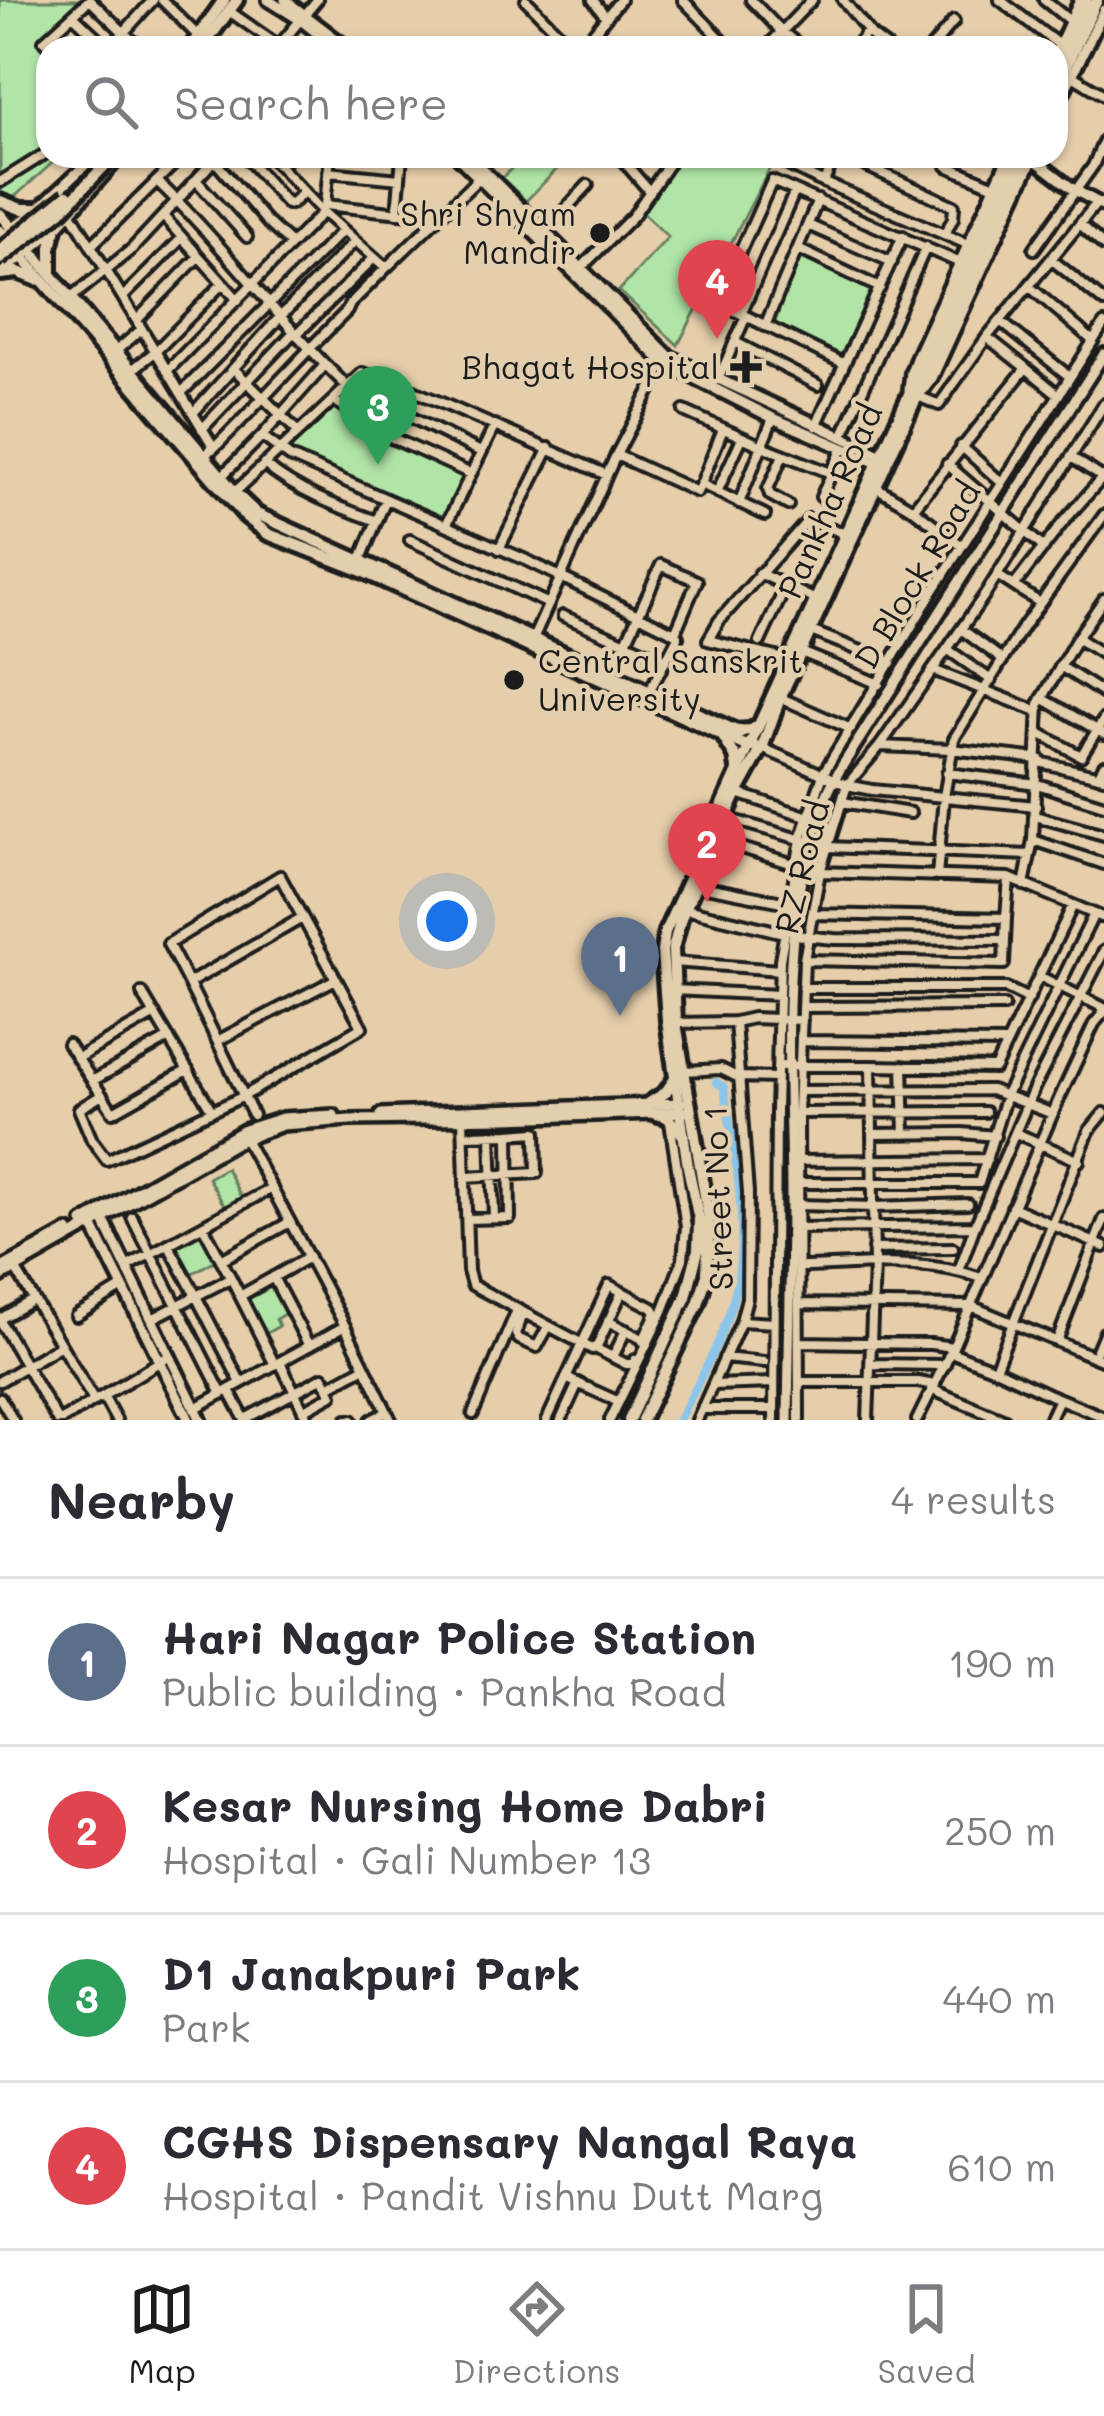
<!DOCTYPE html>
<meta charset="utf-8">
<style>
:root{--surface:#fff;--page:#f7f7f7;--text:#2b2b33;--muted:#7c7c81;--line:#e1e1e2;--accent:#1c1c1c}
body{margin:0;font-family:Mali,sans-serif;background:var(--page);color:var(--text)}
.you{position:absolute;left:447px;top:921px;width:42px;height:42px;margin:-30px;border:9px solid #fff;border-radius:50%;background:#1a73e8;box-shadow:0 0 0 18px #1a73e833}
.badge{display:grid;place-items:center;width:78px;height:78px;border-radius:50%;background:var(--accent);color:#fff;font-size:39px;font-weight:700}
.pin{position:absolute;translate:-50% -99px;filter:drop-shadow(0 3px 6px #0008)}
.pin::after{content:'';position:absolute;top:63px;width:42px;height:36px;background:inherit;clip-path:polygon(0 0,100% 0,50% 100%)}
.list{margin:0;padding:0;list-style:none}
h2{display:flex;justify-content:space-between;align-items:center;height:156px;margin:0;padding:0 48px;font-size:51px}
h2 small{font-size:39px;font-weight:400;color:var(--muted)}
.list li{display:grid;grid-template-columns:78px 1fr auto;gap:36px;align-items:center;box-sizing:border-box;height:168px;padding:0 48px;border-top:3px solid var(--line)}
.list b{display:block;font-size:45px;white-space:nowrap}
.list p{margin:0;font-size:39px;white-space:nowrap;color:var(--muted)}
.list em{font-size:39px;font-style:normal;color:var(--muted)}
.icon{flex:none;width:66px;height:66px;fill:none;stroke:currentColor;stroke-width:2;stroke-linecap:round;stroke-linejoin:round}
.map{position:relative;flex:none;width:1104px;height:1420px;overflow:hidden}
.search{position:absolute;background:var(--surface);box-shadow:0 3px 9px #0004;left:36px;right:36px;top:36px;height:132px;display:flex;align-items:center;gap:30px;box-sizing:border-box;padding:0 42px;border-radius:36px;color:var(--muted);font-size:45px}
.sheet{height:828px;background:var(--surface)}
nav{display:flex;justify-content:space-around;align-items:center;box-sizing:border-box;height:168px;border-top:3px solid var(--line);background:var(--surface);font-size:33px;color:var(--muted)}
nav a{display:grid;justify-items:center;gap:6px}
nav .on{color:var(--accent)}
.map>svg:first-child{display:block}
.green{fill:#b1e5a7;stroke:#668062;stroke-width:3}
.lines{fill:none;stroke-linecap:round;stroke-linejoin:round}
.canal{stroke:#8bc6ea;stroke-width:8}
.minor-casing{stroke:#1c1c1c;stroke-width:16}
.tertiary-casing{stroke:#1c1c1c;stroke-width:18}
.secondary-casing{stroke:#1c1c1c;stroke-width:20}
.primary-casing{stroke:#1c1c1c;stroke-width:20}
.minor{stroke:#e3cfad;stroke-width:8}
.tertiary{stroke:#e3cfad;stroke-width:9}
.secondary{stroke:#e3cfad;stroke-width:10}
.primary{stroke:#e3cfad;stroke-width:10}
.secondary-bridge-casing{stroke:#1c1c1c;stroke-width:20;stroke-linecap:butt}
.secondary-bridge{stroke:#e3cfad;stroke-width:10}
.poi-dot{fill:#1c1c1c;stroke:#e3cfad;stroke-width:4.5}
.labels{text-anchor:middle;stroke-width:9;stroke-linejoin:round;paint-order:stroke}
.poi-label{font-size:33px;fill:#1c1c1c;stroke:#e3cfad;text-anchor:end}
.street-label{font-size:33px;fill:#1c1c1c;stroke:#e3cfad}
</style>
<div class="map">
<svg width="1104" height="1420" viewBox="0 0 1104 1420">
<rect width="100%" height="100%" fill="#e6ceab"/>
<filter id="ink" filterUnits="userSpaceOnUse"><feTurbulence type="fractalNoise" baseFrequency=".00833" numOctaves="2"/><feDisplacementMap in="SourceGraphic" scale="24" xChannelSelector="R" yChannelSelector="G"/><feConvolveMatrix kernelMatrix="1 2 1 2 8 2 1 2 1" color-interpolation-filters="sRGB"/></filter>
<g filter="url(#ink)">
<!-- green -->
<path class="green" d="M 0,0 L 92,0 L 47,44 L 48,156 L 60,156 L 10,201 L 0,190 Z
M 524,156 L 550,156 L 560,166 L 526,201 L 502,178 Z
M 682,156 L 751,156 L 771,166 L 678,345 L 619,291 L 668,237 L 641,211 Z
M 799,254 L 875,290 L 842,356 L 774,325 Z
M 333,403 L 367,427 L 371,437 L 465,476 L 445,521 L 286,450 Z
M 226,1168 L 241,1197 L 225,1207 L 208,1178 Z
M 201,1231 L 216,1260 L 189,1275 L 175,1246 Z
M 273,1286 L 287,1312 L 276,1319 L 279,1326 L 265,1334 L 247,1300 Z"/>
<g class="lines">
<!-- canal -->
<path class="canal" d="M 679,1420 C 697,1384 718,1348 730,1310 C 753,1238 735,1159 724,1087 L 716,1082"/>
<defs>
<path id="minor" d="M 90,0 L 140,48
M 162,0 L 198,36
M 526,0 L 573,48
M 593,0 L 606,17
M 683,0 L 730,48
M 751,0 L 781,31 L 803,48
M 843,0 L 872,36 L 888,48
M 1000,0 L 1059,45
M 1044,0 L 1070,21
M 229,11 L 279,46
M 73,15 L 108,48
M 595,31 L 612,48
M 51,48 L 44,41 L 89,0
M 110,48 L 153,0
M 277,48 L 317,0
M 581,48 L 620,0
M 766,48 L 812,0
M 854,48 L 868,31
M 931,48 L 954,21
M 1071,75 L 1104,95
M 245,156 L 287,204 L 291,204 L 304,192
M 270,156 L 323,212
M 330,156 L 325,205 L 430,216
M 619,156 L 650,192
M 770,156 L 818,180 L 967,244
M 844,156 L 954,206 L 953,218 L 945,234
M 952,156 L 947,166 L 995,186
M 287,159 L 287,156
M 214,160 L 267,222 L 291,244
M 328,172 L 400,179
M 196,180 L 247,237
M 0,182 L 48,152
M 158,182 C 225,246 279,322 347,386
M 824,182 L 835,156
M 70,211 L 213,446 L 205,457
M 397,213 L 402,156
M 163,216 L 238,300
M 1080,224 L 1104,246
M 808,225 L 892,262
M 545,231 L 588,185
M 91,246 L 182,156
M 798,249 L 880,288
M 1034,249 L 1093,166 L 1104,140
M 1051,259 L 1104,302
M 582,267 L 633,216 L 674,156
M 1029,286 L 1093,341
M 123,297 L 182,238
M 71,298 L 132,249 L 218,156
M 741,314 L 795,191
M 746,316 L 843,363
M 137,320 L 198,257
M 1000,321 L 1070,377
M 765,326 L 818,200
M 296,335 L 374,258
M 987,337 L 1096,204
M 735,342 L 818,385
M 116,351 L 142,329
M 234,369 L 298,432
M 132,370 L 156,351 L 222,284
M 167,371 L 323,212 L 384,266 L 388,266 L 479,178
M 718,380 L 746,316 L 717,303 L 772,181 L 958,262
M 181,393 L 343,230
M 918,396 L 939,405 L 987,337 L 1026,368
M 334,400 L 377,431 L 471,474
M 388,406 L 481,452
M 684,411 L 762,446 L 831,473
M 193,413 L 280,317 L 355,241
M 816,426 L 903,236
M 202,429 L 294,332
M 377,431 L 398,384
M 262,436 L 290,457 L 526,560 L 675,633
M 842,437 L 926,247
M 961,446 L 1002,483
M 213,449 C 259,404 301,356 347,311 L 350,304 L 387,267
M 616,455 L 697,492 L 701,484 L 765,515
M 783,455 L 768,489 L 770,495 L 788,505
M 1071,457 L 1103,478
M 264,464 C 295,491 338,507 377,521
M 947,464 L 1044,548
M 222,476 L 262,436 L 325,365
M 701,484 L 723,429
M 876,487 L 913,509 L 962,546
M 235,492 L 362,373 L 398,384 L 607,475
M 717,492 L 742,438
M 821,497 L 843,448
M 739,503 L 773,418
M 913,509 L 1026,368 L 1059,395
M 446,525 L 495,425
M 410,540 L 549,604
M 499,549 L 549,448
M 361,559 L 386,499
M 759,573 L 816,600
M 997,575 L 1040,603
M 1014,586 L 1064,521 L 1104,476
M 563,616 L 666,660
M 961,629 L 1003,660
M 811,631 L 891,663
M 1077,638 L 1104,655
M 532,641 L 616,455 L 665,362
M 626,642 L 661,565 L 697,581 L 675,633 L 678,637 L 649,692
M 760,642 L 786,586
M 947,649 L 991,680
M 801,652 L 879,684
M 788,660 L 708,640 L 719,621 L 809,519 L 845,534
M 1060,666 L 1104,694
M 933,670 L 1037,711
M 781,698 L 851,729
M 1042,698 L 1104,734
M 1039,733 L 1081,756 L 1104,719
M 880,746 L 951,749 L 1039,759
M 762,748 L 847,785 L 872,790 L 1036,806
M 1039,762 L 1104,777
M 947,773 L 1037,784 L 1104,805
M 1098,776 L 1104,765
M 737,793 L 809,817
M 842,802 L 910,813
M 1035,816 L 1104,835
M 726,818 L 828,847 L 1030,855
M 715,840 L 820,872 L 1009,878 L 1104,918
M 1033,840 L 1104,864
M 937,876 L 944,797 L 954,739 L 1023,627 L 1104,515
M 696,885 L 788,903
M 1024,885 L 1033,840 L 1039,704 L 1077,638 L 1104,599
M 685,909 L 784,933
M 813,914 L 1006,918 L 1009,878
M 794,935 L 834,939 L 1005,940
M 804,960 L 1004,964 L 1006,918
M 673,962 L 780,970
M 1041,977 L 1104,1008
M 189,983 L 302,918
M 804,988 L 1006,988 L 1029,999
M 672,990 L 779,995
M 142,993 L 212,1111
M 803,1007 L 1004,1006
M 735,1022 L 753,1018 L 802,1020
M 677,1023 L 735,1022 L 748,1193 L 747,1298 L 741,1321 L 697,1420
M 217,1041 L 336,979
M 801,1041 L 1007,1043
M 68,1044 L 113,1112 L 188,1070
M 77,1058 L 155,1014
M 783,1066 L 871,1066
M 903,1066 L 905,1134
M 684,1071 L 721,1069 L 737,1077 L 777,1078
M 92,1081 L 169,1038
M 799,1091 L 991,1090 L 1053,1114
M 102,1095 L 79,1109 L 92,1140 L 107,1160 L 244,1096 L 362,1027 L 280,876 L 168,944 C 199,1001 225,1058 253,1115
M 798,1113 L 985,1112
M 1104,1113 L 1089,1131 L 995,1369 L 1050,1395 L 1104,1417
M 463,1119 L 468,1271 L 472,1285 L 592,1349 L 597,1346 L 622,1292
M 1016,1133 L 1079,1161
M 491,1134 L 494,1218
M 873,1134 L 962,1133 L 995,1136
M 465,1135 L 509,1134 L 510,1218 L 467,1219
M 798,1161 L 987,1159
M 466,1177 L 537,1173 L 536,1132 L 509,1134
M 799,1183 L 979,1183 L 1006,1095 L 1094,914
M 799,1205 L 874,1207 L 968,1204
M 1012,1207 L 1104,1247
M 132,1217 L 222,1394
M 290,1222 L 345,1326 L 391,1420
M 203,1226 L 231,1278 L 196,1296 L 241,1383
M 796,1228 L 975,1226
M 873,1249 L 953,1248
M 221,1260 L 290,1222 L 245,1139
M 126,1267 L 272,1188
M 799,1267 C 859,1266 924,1257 981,1278
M 15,1268 L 61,1345
M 959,1270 L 975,1226 L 1035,1086 L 1104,951
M 273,1277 L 309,1346
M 231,1278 L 275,1365
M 240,1296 L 309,1257
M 799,1304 L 971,1306 L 1104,1361
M 523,1313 L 516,1334 L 519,1339 L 537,1347 L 548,1327
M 76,1316 L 123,1287
M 0,1319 L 33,1300
M 152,1319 L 196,1296 L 168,1244
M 0,1321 L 57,1420
M 608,1321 L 644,1340
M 741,1321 L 774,1323
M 1057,1341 L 1104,1219
M 799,1342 L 931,1344 L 953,1347
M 595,1348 L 626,1364 L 633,1364 L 635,1360
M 951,1352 L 995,1369
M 613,1357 L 626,1330
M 1094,1357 L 1104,1333
M 724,1358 L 764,1362
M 280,1362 L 308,1420
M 871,1364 L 945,1365
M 566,1378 L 619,1402
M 0,1381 L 61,1345 L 94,1401
M 799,1382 L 918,1382 L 935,1385
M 713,1385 L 774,1383
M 330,1386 L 365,1367
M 229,1390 L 245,1420
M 933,1390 L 1005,1420
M 103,1396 L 169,1356
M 0,1398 L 13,1420
M 194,1409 L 345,1326
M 702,1409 L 774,1409
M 473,1414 L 517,1310
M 245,1419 L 323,1377 L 332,1395 L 303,1411
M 61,1420 L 103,1396 L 116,1420
M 347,1420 L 352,1420
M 371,1420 L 387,1412
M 547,1420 L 609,1285 L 653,1308 L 656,1313 L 643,1341
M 561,1420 L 578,1383
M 610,1420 L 663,1311 L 683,1259 L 686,1227 L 670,1122
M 774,1420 L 776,1110 L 780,960 L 801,839 L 824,772 L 932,593 L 1104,324
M 799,1420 L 798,1113 L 804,960 L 820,872 L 847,785 L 880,746 L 986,593 L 1104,404
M 868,1420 L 874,1265 L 871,1066 L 995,1068 L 1073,905
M 917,1420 L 953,1347 L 1059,1099 L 1094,1024 L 1104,1012
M 1049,1420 L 1059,1399"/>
<path id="tertiary" d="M 268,0 L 302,21 L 336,48
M 285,0 L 348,48
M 1056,53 L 1080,0
M 1056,108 L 1104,10
M 457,156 L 664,363 L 773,418 L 880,464
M 469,156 L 669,356 L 886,457
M 1030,156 L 1073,189 L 1104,206
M 8,232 L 38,209 L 95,156
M 1,274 L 56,228 L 121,156
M 909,390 L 911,372 L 917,356 L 1009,156
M 923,390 L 932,378 L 1034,156
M 381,1114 L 681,1103
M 101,1215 L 201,1420
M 90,1221 L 189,1420
M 83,1222 L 244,1130 L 282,1118 L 334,1115
M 0,1269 L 68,1231
M 0,1277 L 235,1143 L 282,1125 L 350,1120 L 505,1118 L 686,1112
M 788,1420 C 789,1343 791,1266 791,1189 C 790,1064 774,881 839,771 L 1104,354"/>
<path id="secondary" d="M 190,48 L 224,0
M 202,48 L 237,0
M 0,201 L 21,209 L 38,209
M 0,214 L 236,494 L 257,514 L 741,733
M 0,231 L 245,516 L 268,534 L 355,568 L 749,747 L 756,747
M 51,271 L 51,247 L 56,228
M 1,274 L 18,272 L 38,280"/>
<path id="primary" d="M 1056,67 L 1086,0
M 1056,87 L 1097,0
M 735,731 L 750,730 L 759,725
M 722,735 L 735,756 L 737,768
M 646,1105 L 665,1093 L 674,1080
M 655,1114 L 667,1117 L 682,1134
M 629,1420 L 686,1297 L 698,1250 L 699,1220 L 688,1167 L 667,1020 L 662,951 L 665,932 L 1017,156
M 642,1420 L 698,1304 L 707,1275 L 709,1219 L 676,1023 L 673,949 L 681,918 L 737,793 L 762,748 L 780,698 L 1026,156"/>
</defs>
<!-- minor casing -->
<use href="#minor" class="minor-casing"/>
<!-- tertiary casing -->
<use href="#tertiary" class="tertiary-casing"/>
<!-- secondary casing -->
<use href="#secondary" class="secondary-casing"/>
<!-- primary casing -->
<use href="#primary" class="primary-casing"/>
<!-- minor -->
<use href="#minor" class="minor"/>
<!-- tertiary -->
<use href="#tertiary" class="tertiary"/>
<!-- secondary -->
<use href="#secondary" class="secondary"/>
<!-- primary -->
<use href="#primary" class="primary"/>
<defs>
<path id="secondary-bridge" d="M 0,250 L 67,195
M 0,259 L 61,211 L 114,156"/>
</defs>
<!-- secondary-bridge casing -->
<use href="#secondary-bridge" class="secondary-bridge-casing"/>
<!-- secondary-bridge -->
<use href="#secondary-bridge" class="secondary-bridge"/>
</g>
</g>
<!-- markers -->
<g class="poi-dot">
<circle cx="600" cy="233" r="12"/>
<path d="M740 349h12v12h12v12h-12v12h-12v-12h-12v-12h12z"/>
<circle cx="514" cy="680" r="12"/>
</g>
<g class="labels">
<!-- poi labels -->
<g class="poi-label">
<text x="576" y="226">Shri Shyam<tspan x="576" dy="38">Mandir</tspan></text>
<text x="719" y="379">Bhagat Hospital</text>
<text x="538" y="673" text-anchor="start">Central Sanskrit<tspan x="538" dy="38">University</tspan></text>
</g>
<!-- street labels -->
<g class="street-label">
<text transform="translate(830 501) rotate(-66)" y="12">Pankha Road</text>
<text transform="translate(917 575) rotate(-59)" y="12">D Block Road</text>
<text transform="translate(802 867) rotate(-76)" y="12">RZ Road</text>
<text transform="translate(718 1198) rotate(-92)" y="12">Street No 1</text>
</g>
</g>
</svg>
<div class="you"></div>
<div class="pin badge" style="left:620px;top:1016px;background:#5c6f8a">1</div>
<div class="pin badge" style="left:707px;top:902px;background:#e0444e">2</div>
<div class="pin badge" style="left:378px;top:465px;background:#2e9e5b">3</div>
<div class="pin badge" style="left:717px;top:339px;background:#e0444e">4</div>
<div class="search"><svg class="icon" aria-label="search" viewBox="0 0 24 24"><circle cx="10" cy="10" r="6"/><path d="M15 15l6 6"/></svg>Search here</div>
</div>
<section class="sheet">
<h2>Nearby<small>4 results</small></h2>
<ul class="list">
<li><span class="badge" style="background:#5c6f8a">1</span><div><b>Hari Nagar Police Station</b><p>Public building · Pankha Road</p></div><em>190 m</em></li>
<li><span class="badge" style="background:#e0444e">2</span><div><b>Kesar Nursing Home Dabri</b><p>Hospital · Gali Number 13</p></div><em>250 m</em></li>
<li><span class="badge" style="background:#2e9e5b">3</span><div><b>D1 Janakpuri Park</b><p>Park</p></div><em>440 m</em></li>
<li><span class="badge" style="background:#e0444e">4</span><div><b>CGHS Dispensary Nangal Raya</b><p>Hospital · Pandit Vishnu Dutt Marg</p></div><em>610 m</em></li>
</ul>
</section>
<nav>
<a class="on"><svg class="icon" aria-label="map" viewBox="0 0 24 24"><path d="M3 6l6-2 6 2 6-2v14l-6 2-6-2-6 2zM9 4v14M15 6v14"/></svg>Map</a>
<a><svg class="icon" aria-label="directions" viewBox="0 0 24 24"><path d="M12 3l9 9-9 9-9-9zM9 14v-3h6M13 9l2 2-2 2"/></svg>Directions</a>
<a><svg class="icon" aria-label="saved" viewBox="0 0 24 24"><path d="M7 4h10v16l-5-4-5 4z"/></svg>Saved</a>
</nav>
